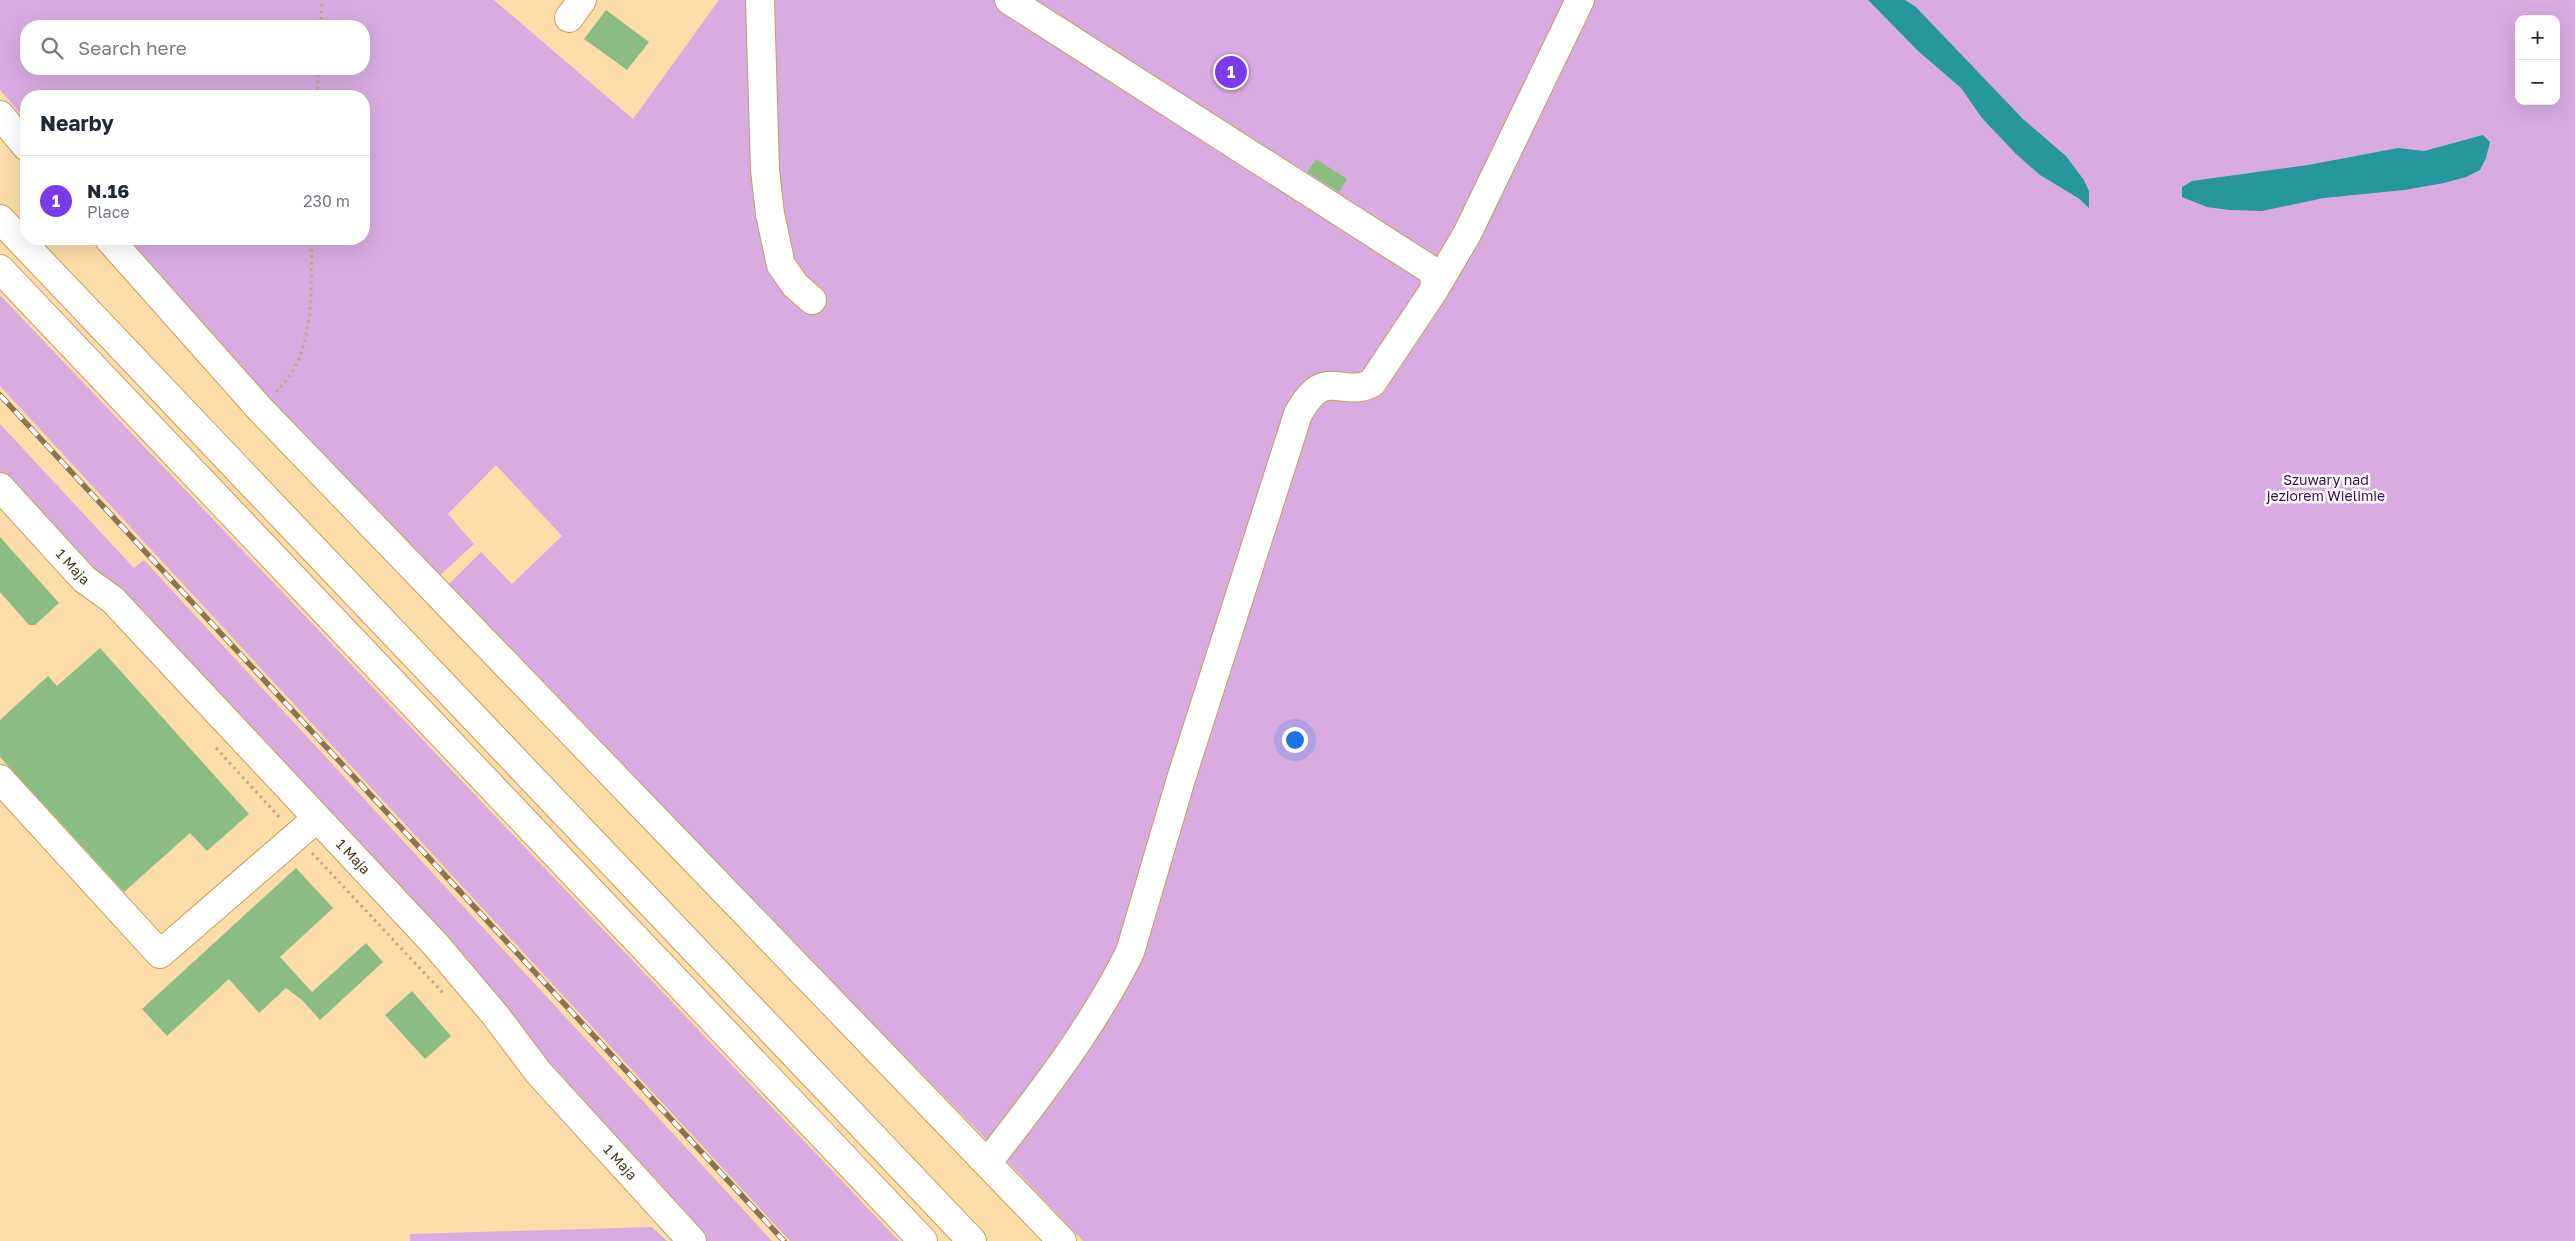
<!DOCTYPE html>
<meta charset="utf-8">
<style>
:root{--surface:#fff;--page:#f2f2f3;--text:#1f2937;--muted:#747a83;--line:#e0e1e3;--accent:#7c3aed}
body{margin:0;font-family:"Golos Text",sans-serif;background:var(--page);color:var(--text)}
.controls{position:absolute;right:15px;top:15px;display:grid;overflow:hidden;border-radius:10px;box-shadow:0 5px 20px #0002}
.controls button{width:45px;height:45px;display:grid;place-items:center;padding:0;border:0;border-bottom:1px solid var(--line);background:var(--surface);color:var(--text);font:25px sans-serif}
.you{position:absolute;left:1294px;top:739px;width:18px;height:18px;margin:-12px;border:4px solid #fff;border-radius:50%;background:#1a73e8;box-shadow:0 0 0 8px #1a73e833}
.badge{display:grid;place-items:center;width:32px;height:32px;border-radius:50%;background:var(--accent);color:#fff;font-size:16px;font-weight:700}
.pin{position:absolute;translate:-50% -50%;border:2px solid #fff;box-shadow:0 1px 5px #0006}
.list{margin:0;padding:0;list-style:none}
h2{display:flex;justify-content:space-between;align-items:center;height:65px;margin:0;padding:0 20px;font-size:21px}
h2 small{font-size:16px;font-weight:400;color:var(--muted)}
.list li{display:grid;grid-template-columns:32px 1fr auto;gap:15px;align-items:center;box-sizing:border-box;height:90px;padding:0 20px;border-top:1px solid var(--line)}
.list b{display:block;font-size:19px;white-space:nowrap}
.list p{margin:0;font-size:16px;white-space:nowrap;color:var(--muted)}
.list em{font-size:16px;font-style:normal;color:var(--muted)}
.icon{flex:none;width:28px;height:28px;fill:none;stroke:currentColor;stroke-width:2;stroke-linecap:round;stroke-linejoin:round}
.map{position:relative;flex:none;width:2575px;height:1241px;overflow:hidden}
.search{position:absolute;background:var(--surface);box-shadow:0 5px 20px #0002;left:20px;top:20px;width:350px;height:55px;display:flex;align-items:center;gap:12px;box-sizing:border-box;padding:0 18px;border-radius:20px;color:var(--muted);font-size:19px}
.panel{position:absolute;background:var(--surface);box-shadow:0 5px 20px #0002;left:20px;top:90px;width:350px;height:155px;border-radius:20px}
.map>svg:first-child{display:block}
.green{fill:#d8ace1;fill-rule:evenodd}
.water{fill:#26979d}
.building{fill:#8bbc82}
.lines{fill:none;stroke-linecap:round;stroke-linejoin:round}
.minor-casing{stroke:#c39e5d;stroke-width:30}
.highway-casing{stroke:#c39e5d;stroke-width:30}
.path{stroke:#c2a87c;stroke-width:3;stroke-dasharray:2.5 4;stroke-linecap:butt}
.minor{stroke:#fff;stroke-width:28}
.highway{stroke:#fff;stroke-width:28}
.rail-casing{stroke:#8a7550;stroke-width:5.5}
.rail{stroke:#fff;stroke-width:4;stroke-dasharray:11;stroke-linecap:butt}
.labels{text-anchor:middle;stroke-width:5;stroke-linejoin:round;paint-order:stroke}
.park-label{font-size:14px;fill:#44074f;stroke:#fff}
.street-label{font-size:14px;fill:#46371b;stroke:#fff}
</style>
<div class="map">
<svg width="2575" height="1241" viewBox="0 0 2575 1241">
<rect width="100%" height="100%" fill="#fcdda9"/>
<!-- green -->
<path class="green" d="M 0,0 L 494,0 L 633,119 L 719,0 L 1868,0 L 1918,51 L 1961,88 L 1981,117 L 2088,207 L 2089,191 L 2084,180 L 2066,156 L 2023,119 L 1915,6 L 1905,0 L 2575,0 L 2575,1241 L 1083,1241 L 979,1132 L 445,588 L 481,552 L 512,584 L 562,536 L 496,465 L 448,514 L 474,544 L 436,579 L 259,389 L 129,239 L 364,239 L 364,96 L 26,96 L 26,120 L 0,90 ZM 2519,19 L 2556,19 L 2556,101 L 2519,101 ZM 26,26 L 364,26 L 364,69 L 26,69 Z
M 0,295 L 899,1241 L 790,1241 L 0,386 Z
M 0,424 L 134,568 L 144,560 L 772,1241 L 706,1241 L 427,924 L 125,591 L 107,583 L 0,474 Z
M 652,1227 L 667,1241 L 410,1241 L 410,1234 Z"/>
<!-- water -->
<path class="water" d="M 1868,0 L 1905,0 L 1915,6 L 2023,119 L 2066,156 L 2084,180 L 2089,191 L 2089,208 L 2078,198 L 2040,175 L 2016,154 L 1981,117 L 1961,88 L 1918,51 Z
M 2483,135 L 2490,142 L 2486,158 L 2480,170 L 2466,177 L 2444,183 L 2404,190 L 2324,198 L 2262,211 L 2230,210 L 2207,207 L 2182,197 L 2182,187 L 2192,181 L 2308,165 L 2398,148 L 2424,151 Z"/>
<!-- building -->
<path class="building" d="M 606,10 L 649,42 L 627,70 L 584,39 Z
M 1316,159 L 1347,179 L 1339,192 L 1307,172 Z
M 0,537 L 59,603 L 35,625 L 29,625 L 0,592 Z
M 100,648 L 249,814 L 207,851 L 190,833 L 124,892 L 0,757 L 0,720 L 48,676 L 57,686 Z
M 296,868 L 333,908 L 280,957 L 312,992 L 366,943 L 383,962 L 320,1020 L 303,1001 L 286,988 L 259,1013 L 229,979 L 167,1036 L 142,1009 Z
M 412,991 L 451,1036 L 425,1059 L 385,1015 Z"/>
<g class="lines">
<defs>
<g id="minor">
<path d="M 760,0 L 765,170 L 770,214 L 781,265 L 795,285 L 812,300"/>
<path d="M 569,18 L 582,0"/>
<path d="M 0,115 L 26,146"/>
<path d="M 109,239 L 260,409 L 1062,1241"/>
<path d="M 1434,290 L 1467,234 L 1580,0"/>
<path id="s1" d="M 0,487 L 84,579 L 113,600 L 436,945 L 496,1016 L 538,1072 L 692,1241"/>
<path d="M 0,779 L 160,954 L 316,819"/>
<path d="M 988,1162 C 1040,1095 1093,1027 1130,952 L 1181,779 L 1298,414 C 1325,364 1341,399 1372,383 L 1434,290 L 1435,279 L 1431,270 L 1009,0"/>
</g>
<path id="highway" d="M 0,219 L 972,1241
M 0,269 L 923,1241"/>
</defs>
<!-- minor casing -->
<use href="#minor" class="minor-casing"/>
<!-- highway casing -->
<use href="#highway" class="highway-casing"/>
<!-- path -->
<path class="path" d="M 321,26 L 322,0
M 317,96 L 318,69
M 276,392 C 317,352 310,293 312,239
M 216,748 L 281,819
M 312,853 L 443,993"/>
<!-- minor -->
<use href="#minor" class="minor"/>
<!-- highway -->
<use href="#highway" class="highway"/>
<defs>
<path id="rail" d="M 0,395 L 784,1241"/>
</defs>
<!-- rail casing -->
<use href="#rail" class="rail-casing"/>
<!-- rail -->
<use href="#rail" class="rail"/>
</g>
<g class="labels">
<!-- park labels -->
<g class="park-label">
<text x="2326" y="485">Szuwary nad<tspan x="2326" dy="16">jeziorem Wielimie</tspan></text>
</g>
<!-- street labels -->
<g class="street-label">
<text dy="5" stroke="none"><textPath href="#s1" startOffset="108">1 Maja</textPath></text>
<text dy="5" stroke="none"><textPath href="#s1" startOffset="512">1 Maja</textPath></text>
<text dy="5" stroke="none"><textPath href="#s1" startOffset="918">1 Maja</textPath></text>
</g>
</g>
</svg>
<div class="controls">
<button>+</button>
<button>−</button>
</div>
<div class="you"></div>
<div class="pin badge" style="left:1231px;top:72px">1</div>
<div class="search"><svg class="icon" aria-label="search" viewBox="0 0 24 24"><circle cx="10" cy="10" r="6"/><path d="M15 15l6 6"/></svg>Search here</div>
<section class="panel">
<h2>Nearby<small></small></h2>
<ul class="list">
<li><span class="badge">1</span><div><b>N.16</b><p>Place</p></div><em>230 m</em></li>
</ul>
</section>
</div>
